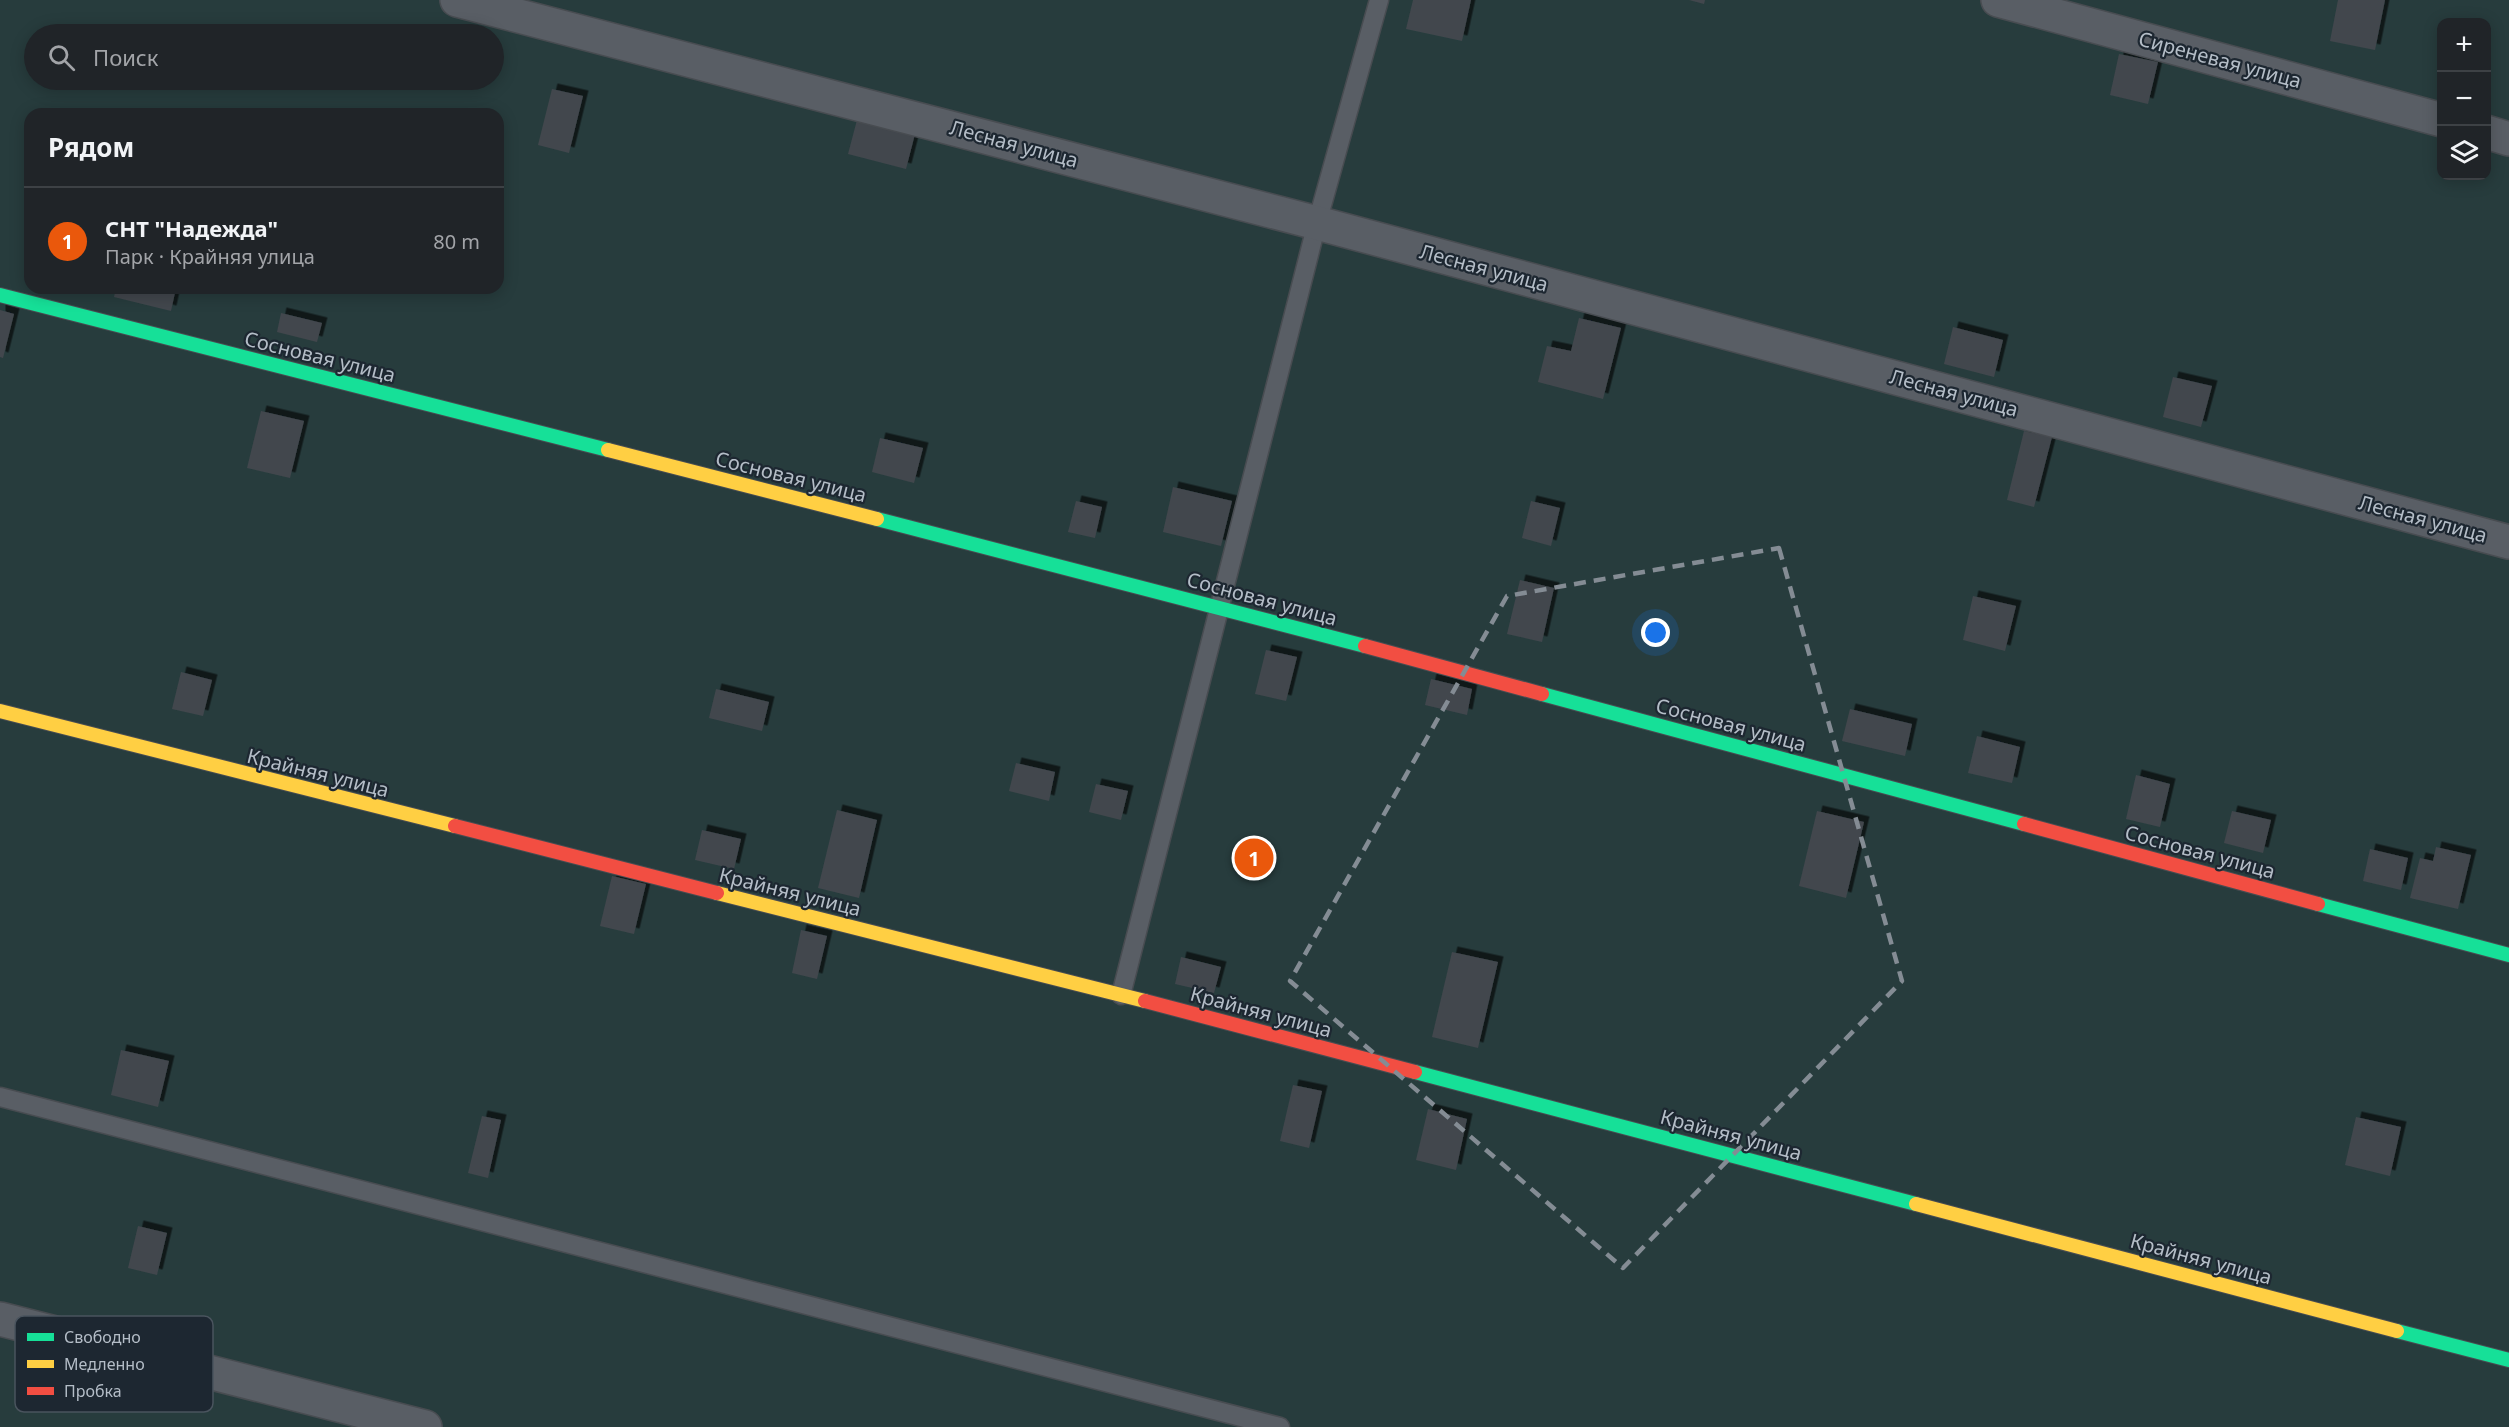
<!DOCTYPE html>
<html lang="ru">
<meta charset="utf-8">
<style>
:root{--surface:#202428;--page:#2d3034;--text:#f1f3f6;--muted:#a2a4a8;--line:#3d4145;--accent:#ea580c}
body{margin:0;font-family:"Noto Sans",sans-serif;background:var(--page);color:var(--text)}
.controls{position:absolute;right:18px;top:18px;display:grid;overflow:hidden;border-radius:12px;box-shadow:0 3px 15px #0003}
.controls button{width:54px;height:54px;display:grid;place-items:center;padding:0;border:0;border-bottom:2px solid var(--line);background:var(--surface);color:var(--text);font:30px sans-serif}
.you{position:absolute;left:1656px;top:633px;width:21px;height:21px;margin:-15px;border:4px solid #fff;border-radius:50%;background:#1a73e8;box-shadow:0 0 0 9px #1a73e833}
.badge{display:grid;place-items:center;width:39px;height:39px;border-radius:50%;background:var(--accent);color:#fff;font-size:20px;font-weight:700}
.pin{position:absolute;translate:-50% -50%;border:3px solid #fff;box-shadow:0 2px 6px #0006}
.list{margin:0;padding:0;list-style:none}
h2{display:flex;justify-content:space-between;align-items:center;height:78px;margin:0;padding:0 24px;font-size:26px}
h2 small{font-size:20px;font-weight:400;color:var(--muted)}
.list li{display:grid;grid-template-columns:39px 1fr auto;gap:18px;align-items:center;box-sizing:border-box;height:108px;padding:0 24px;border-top:2px solid var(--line)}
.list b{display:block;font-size:22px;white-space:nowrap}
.list p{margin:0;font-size:20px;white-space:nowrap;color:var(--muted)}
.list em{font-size:20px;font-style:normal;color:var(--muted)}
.icon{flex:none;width:33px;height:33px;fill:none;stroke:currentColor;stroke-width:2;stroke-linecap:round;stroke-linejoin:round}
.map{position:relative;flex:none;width:2509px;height:1427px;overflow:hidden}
.search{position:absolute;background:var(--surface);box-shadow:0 3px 15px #0003;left:24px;top:24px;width:480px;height:66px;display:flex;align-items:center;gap:15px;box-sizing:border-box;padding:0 21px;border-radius:33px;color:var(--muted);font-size:22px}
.panel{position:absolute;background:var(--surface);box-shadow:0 3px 15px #0003;left:24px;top:108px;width:480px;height:186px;border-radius:18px}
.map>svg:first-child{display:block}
.green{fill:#273c3d;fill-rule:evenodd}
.building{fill:#42474d;filter:url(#shadow)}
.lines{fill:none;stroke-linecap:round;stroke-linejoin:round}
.lane-casing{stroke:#484c51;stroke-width:21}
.street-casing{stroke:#484c51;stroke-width:36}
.fast-casing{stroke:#484c51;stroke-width:16}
.slow-casing{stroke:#484c51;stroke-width:16}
.jam-casing{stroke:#484c51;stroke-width:16}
.lane{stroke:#595e65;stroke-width:18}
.street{stroke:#595e65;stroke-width:33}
.fast{stroke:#16e098;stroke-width:14}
.slow{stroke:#ffcf43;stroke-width:14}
.jam{stroke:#f24e42;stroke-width:14}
.marked{fill:none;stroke:#848c94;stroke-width:4.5;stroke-dasharray:12 8;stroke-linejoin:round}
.labels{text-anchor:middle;stroke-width:4.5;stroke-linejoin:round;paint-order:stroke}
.street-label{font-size:20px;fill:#b4bdc7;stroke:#1d2731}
.key{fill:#1d2731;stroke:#4a545e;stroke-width:1.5}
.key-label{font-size:16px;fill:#b4bdc7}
</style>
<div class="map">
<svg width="2509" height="1427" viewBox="0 0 2509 1427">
<defs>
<filter id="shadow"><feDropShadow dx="5.5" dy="-5.5" stdDeviation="0" flood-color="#0009"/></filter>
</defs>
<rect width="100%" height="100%" fill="#2a3036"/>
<!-- green -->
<path class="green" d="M 0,0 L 2509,0 L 2509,1427 L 0,1427 ZM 2442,22 L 2486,22 L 2486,176 L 2442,176 ZM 34,34 L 494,34 L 494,80 L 34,80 ZM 30,114 L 498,114 L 498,288 L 30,288 Z"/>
<!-- building -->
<path class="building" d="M 1413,0 L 1471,0 L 1462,41 L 1406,29 Z
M 1689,0 L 1705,0 L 1704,4 Z
M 2338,0 L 2385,0 L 2375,50 L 2330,41 Z
M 2119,54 L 2158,62 L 2148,104 L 2110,95 Z
M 552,89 L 583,96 L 569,153 L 538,145 Z
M 857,120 L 915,134 L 906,169 L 848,154 Z
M 116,288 L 176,288 L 171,311 L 114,297 Z
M 0,310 L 14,314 L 3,358 L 0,357 Z
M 281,313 L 322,323 L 317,342 L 277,332 Z
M 1579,318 L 1621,328 L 1603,399 L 1538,382 L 1547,346 L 1571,351 Z
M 1953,327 L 2003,340 L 1994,377 L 1944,364 Z
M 2173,377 L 2212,386 L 2201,427 L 2163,417 Z
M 261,411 L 304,421 L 290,478 L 247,468 Z
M 2024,431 L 2052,437 L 2034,507 L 2007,500 Z
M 880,438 L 923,448 L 914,483 L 872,472 Z
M 1173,487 L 1232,501 L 1221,546 L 1163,532 Z
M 1076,501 L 1102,507 L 1095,538 L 1068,532 Z
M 1531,501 L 1560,508 L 1551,546 L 1522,538 Z
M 1520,580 L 1554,588 L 1542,642 L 1507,634 Z
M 1973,596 L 2016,606 L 2005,651 L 1963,640 Z
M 1266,650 L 1297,657 L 1286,701 L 1255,694 Z
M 181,672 L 212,680 L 203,716 L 172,709 Z
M 1431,679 L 1472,689 L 1467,715 L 1425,705 Z
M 716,689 L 769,702 L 762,731 L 709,718 Z
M 1850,709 L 1912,724 L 1905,756 L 1842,741 Z
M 1977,736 L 2020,747 L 2012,783 L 1968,773 Z
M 1016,763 L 1055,772 L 1049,801 L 1009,791 Z
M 2136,775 L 2170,784 L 2160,827 L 2126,819 Z
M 1096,784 L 1128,791 L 1121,820 L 1089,812 Z
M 837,810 L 877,820 L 859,898 L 818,888 Z
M 1817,811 L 1864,822 L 1846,898 L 1799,886 Z
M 2232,811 L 2271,820 L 2263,853 L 2224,843 Z
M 702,830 L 741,839 L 734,869 L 695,860 Z
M 2436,847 L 2471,855 L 2458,909 L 2410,898 L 2420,858 L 2433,861 Z
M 2370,849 L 2408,858 L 2401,890 L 2363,881 Z
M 612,876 L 646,884 L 634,934 L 600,926 Z
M 801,930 L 827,936 L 817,979 L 792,973 Z
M 1452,952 L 1498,962 L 1478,1048 L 1432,1037 Z
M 1181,957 L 1221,967 L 1214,993 L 1175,984 Z
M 121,1050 L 169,1061 L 158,1107 L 111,1095 Z
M 1293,1085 L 1322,1091 L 1309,1148 L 1280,1141 Z
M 1428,1109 L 1467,1119 L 1456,1170 L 1416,1160 Z
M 482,1116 L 501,1120 L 488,1178 L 468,1173 Z
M 2356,1117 L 2401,1127 L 2390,1176 L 2345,1165 Z
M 138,1226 L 167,1233 L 157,1275 L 128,1268 Z"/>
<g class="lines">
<defs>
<path id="lane" d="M 1121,995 L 1317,223 L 1379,0
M 0,1097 L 1280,1427"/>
<path id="street" d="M 457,0 L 1317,223 L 2509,542
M 1998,0 L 2442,120
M 2486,132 L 2509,139
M 0,1319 L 425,1427"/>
<path id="fast" d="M 0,295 L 608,450
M 877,519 L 1365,646
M 1542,694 L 2024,824
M 2318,904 L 2509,955
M 1415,1072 L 1916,1204
M 2397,1331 L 2509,1360"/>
<path id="slow" d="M 608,450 L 877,519
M 0,711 L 455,826
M 717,893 L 1145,1001
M 1916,1204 L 2397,1331"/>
<path id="jam" d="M 1365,646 L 1542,694
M 2024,824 L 2318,904
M 455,826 L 717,893
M 1145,1001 L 1415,1072"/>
</defs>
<!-- lane casing -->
<use href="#lane" class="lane-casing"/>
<!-- street casing -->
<use href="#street" class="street-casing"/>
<!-- fast casing -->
<use href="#fast" class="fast-casing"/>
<!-- slow casing -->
<use href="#slow" class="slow-casing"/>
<!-- jam casing -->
<use href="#jam" class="jam-casing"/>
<!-- lane -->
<use href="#lane" class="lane"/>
<!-- street -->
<use href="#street" class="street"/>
<!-- fast -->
<use href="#fast" class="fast"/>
<!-- slow -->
<use href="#slow" class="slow"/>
<!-- jam -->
<use href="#jam" class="jam"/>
</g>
<!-- marked area -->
<path class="marked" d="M 1779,548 L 1902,981 L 1623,1268 L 1290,981 L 1507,596 Z"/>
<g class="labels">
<!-- street labels -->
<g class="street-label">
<text transform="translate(2220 60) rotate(15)" y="7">Сиреневая улица</text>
<text transform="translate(1014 144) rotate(15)" y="7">Лесная улица</text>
<text transform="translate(1484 268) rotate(15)" y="7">Лесная улица</text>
<text transform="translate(320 357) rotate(14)" y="7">Сосновая улица</text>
<text transform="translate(1954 393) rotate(15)" y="7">Лесная улица</text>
<text transform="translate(791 477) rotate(14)" y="7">Сосновая улица</text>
<text transform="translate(2423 519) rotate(15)" y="7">Лесная улица</text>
<text transform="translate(1262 599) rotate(15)" y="7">Сосновая улица</text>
<text transform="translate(1731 725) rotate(15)" y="7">Сосновая улица</text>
<text transform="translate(318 773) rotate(14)" y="7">Крайняя улица</text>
<text transform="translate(2200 852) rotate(15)" y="7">Сосновая улица</text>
<text transform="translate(790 892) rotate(14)" y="7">Крайняя улица</text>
<text transform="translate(1261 1012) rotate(15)" y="7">Крайняя улица</text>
<text transform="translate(1731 1135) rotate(15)" y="7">Крайняя улица</text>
<text transform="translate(2201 1259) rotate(15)" y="7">Крайняя улица</text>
</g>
</g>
<!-- legend -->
<rect x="15" y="1316" width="198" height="96" rx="9" class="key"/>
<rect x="27" y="1333" width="27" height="8" fill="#16e098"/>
<rect x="27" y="1360" width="27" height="8" fill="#ffcf43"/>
<rect x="27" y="1387" width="27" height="8" fill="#f24e42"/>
<g class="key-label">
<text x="64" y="1343">Свободно</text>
<text x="64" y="1370">Медленно</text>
<text x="64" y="1397">Пробка</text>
</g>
</svg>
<div class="controls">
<button>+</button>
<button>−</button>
<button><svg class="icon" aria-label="layers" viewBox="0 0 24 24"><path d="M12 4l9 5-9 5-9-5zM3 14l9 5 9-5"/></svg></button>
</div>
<div class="you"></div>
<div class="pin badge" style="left:1254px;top:858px">1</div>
<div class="search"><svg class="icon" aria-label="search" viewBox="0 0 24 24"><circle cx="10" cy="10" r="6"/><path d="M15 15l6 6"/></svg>Поиск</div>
<section class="panel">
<h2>Рядом<small></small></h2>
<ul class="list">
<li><span class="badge">1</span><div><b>СНТ &quot;Надежда&quot;</b><p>Парк · Крайняя улица</p></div><em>80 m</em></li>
</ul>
</section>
</div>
